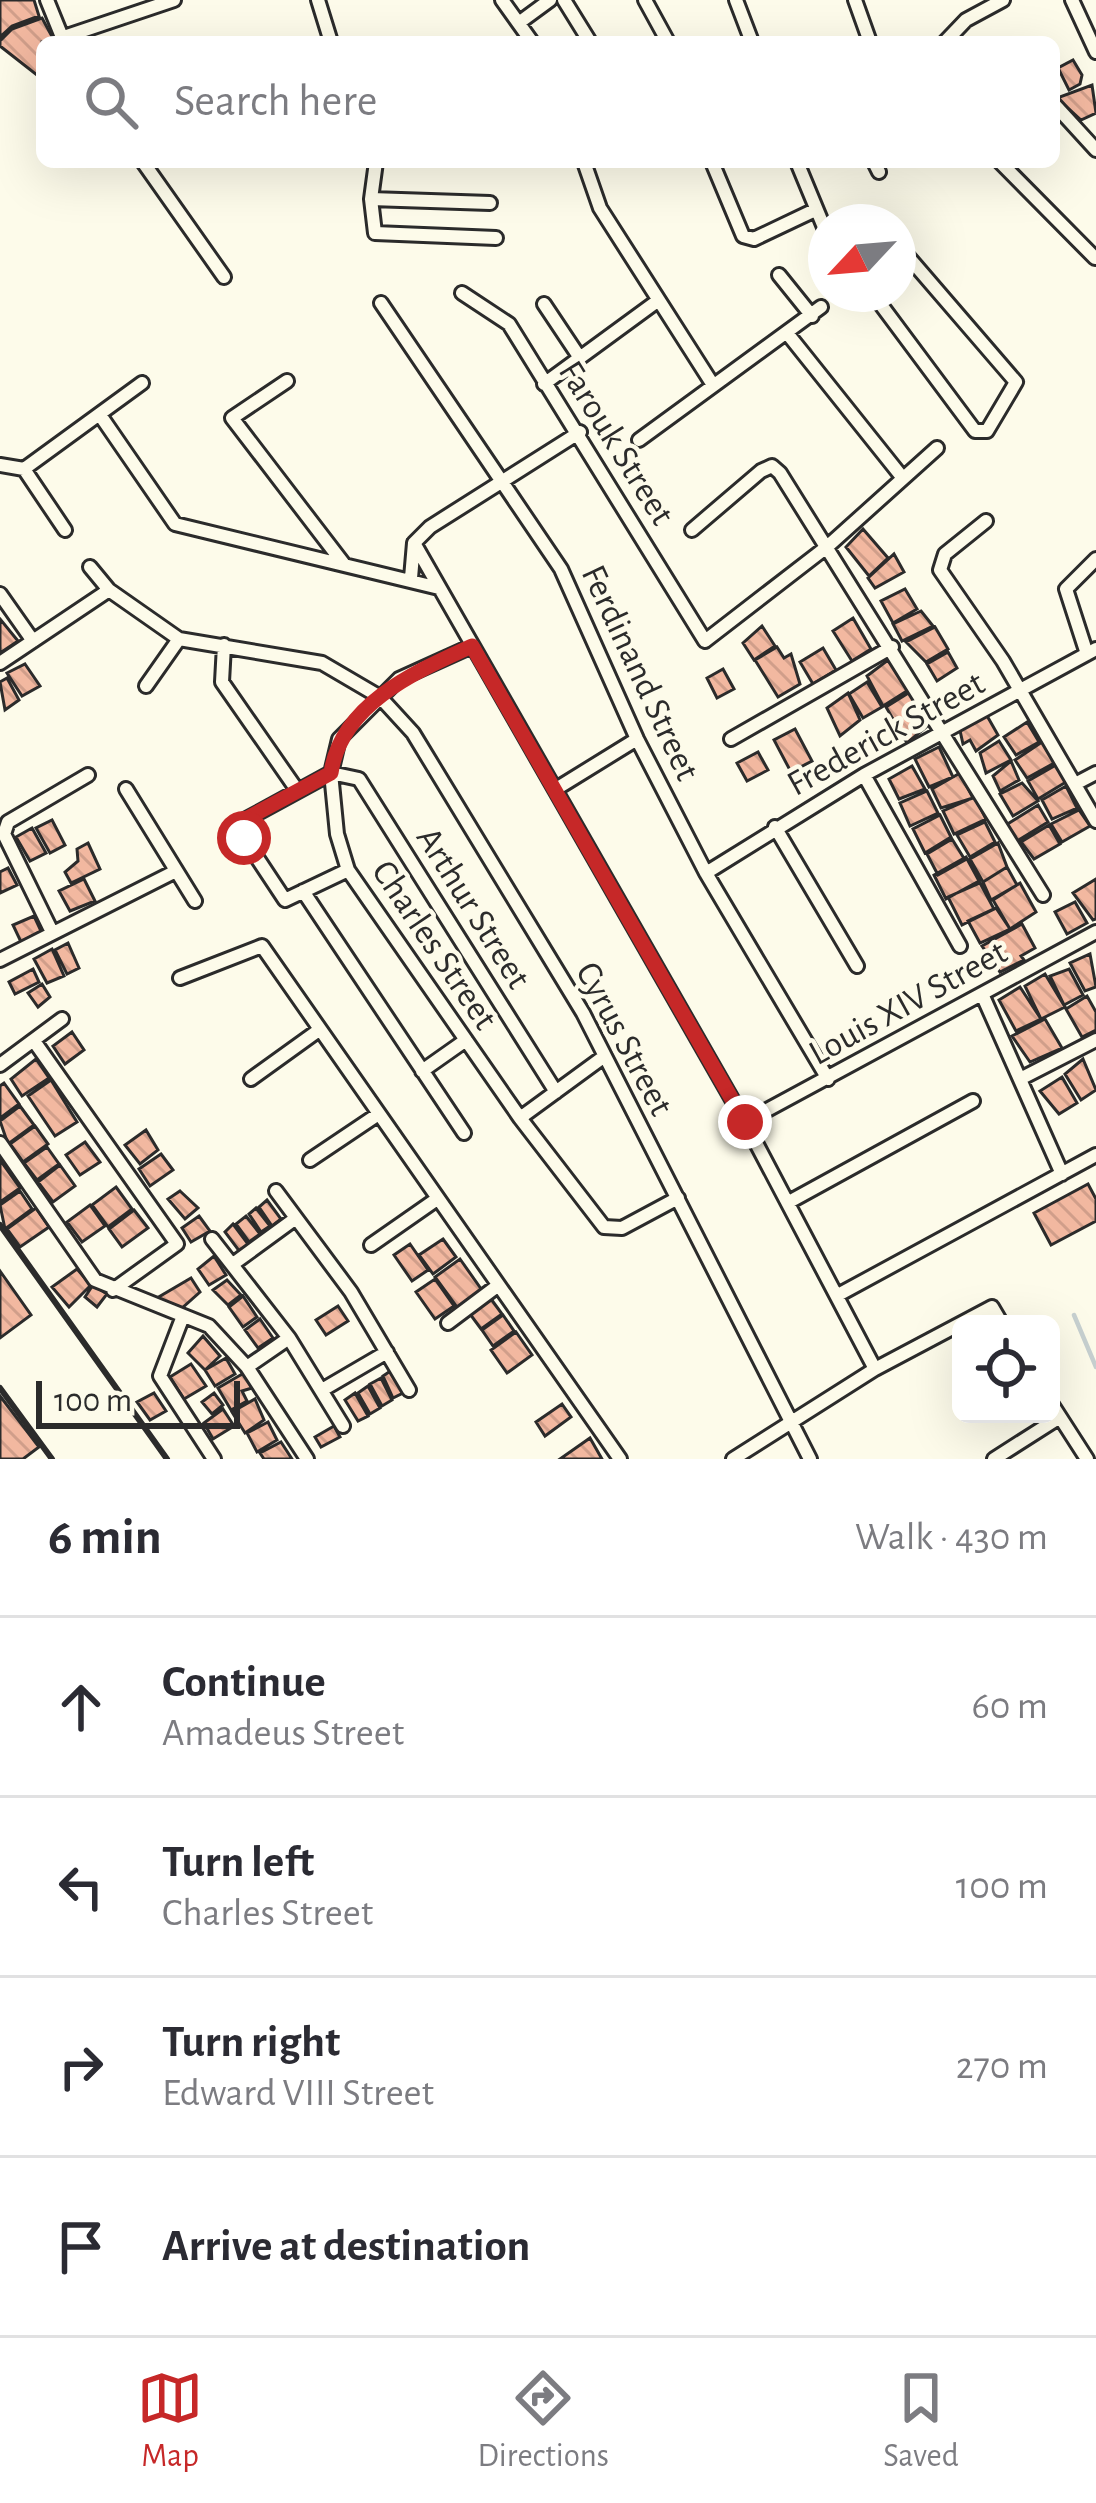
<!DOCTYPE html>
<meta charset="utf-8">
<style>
:root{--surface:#fff;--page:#f7f7f7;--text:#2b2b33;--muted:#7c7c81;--line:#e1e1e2;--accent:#c62828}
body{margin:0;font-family:"Alegreya Sans",sans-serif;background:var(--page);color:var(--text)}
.controls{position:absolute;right:36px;bottom:36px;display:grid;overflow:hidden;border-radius:18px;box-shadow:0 12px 48px #0002}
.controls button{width:108px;height:108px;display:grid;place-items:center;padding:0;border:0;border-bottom:3px solid var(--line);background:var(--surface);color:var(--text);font:60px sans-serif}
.compass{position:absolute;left:808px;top:204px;width:108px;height:108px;border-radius:50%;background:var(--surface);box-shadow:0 12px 48px #0002;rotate:244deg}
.scale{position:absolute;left:36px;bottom:30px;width:204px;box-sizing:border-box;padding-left:12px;border:6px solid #2b2b2b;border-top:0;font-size:33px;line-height:42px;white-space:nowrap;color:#2b2b2b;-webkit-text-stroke:9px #fdfbea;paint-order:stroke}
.stop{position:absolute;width:36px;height:36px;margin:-27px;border:9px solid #c62828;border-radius:50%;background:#fff}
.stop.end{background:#c62828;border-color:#fff;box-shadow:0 3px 12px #0008}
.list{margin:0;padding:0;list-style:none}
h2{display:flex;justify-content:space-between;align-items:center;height:156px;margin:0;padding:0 48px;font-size:51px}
h2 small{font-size:39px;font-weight:400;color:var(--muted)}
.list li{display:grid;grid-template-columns:78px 1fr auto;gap:36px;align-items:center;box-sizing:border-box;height:180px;padding:0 48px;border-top:3px solid var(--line)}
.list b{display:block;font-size:45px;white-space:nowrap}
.list p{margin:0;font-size:39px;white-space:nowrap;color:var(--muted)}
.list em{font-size:39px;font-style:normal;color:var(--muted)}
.icon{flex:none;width:66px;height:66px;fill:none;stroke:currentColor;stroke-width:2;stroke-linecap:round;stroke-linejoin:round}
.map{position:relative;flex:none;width:1096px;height:1459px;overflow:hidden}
.search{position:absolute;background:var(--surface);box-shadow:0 12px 48px #0002;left:36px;right:36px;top:36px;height:132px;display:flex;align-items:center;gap:30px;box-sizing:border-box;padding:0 42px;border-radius:18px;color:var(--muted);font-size:45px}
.sheet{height:876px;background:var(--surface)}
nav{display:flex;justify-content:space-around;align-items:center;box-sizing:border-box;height:168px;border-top:3px solid var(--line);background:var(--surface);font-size:33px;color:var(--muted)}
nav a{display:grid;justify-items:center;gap:6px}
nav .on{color:var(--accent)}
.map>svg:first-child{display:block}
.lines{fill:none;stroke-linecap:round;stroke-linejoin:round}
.stream{stroke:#c7d0d0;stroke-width:4.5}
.building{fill:url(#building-back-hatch);stroke:#2b2b2b;stroke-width:3}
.minor-casing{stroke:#2b2b2b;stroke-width:18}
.minor{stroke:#fdfbea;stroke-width:12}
.wall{stroke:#2b2b2b;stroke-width:6}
.route{stroke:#c62828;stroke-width:15}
.labels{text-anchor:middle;stroke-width:9;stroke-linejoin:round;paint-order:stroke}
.street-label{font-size:36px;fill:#2b2b2b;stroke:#fdfbea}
</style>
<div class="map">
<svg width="1096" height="1459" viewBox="0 0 1096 1459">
<defs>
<pattern id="building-back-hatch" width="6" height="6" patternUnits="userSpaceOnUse" patternTransform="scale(3)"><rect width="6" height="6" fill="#f2b8a0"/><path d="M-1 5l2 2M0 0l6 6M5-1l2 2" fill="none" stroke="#d09e8a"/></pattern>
</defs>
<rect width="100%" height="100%" fill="#fdfbea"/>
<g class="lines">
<!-- stream -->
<path class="stream" d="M 1074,1315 L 1096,1367"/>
</g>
<!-- building -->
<path class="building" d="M 0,0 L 34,0 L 39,16 L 12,26 L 0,37 Z
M 42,18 L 55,42 L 42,42 L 42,79 L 0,46 L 0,41 L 12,29 Z
M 1073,60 L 1082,75 L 1080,84 L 1069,90 L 1058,68 Z
M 1092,85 L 1096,113 L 1081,120 L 1057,98 Z
M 863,529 L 888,558 L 869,576 L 846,547 Z
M 894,554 L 904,572 L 875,588 L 868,578 Z
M 905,589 L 917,609 L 893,623 L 881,601 Z
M 921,611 L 933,626 L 902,641 L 893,624 Z
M 853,618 L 871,649 L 852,661 L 833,631 Z
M 0,619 L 18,641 L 0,653 Z
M 762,626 L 775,646 L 754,660 L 743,643 Z
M 935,627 L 948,649 L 926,662 L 906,642 Z
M 777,647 L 784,658 L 791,654 L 800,684 L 778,697 L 755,660 Z
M 823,648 L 836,670 L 813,684 L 800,662 Z
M 948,652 L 957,668 L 937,681 L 927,664 Z
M 888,660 L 910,689 L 883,706 L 867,676 Z
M 25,664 L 40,686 L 22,696 L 7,673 Z
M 723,669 L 734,689 L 717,698 L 707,678 Z
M 7,678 L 19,700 L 5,710 L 0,682 Z
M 867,682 L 882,707 L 863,718 L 849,694 Z
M 910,692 L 931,723 L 907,743 L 886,707 Z
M 848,693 L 860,720 L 840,736 L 827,708 Z
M 986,714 L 998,735 L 976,751 L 970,740 L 963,744 L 959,726 Z
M 1027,722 L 1039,742 L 1016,755 L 1004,737 Z
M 795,729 L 812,761 L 791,772 L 774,740 Z
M 1045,740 L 1058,761 L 1027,778 L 1015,760 Z
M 999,741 L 1011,760 L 986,773 L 980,753 Z
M 939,747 L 953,777 L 929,787 L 915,759 Z
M 758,752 L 768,770 L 747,781 L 737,763 Z
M 1011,761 L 1019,780 L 1000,791 L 993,776 Z
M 1056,765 L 1066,782 L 1038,799 L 1028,781 Z
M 912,766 L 925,789 L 899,799 L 889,779 Z
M 960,773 L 973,798 L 941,808 L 932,789 Z
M 1022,783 L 1038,801 L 1013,816 L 1000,794 Z
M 1066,786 L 1077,808 L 1052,819 L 1042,800 Z
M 927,791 L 938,813 L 910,826 L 900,803 Z
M 975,797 L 986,819 L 954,834 L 943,811 Z
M 1038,805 L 1048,822 L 1017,841 L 1006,825 Z
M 1079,810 L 1090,826 L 1062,842 L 1051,824 Z
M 940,815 L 951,837 L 925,853 L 913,829 Z
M 52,820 L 65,845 L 50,853 L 36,828 Z
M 985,822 L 995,842 L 970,857 L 957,835 Z
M 1049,825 L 1060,844 L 1034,859 L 1021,842 Z
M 32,828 L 46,853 L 30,861 L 16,837 Z
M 952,839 L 965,860 L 938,875 L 927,854 Z
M 88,843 L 100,869 L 71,883 L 65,872 L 78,861 L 77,849 Z
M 998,843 L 1007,867 L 983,882 L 970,859 Z
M 966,857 L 979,881 L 946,899 L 934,875 Z
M 1007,867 L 1017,885 L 991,900 L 983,882 Z
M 8,868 L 17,885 L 0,893 L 0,872 Z
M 84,879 L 95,901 L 70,911 L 59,891 Z
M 1096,879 L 1096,919 L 1093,920 L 1073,893 Z
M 980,883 L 994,909 L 962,925 L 948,897 Z
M 1020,883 L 1036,912 L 1010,929 L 993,900 Z
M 1075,902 L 1087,923 L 1067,934 L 1055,912 Z
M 996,908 L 1010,929 L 980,943 L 968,921 Z
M 34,916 L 41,931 L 21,942 L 13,925 Z
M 1022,924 L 1035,948 L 1021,956 L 1024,960 L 1000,972 L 982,946 Z
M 68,943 L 79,968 L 67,974 L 55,950 Z
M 52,949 L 64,976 L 47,983 L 34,959 Z
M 1090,954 L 1096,987 L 1085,991 L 1070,963 Z
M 33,969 L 39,982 L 15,994 L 9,982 Z
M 1069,969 L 1083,995 L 1064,1005 L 1050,976 Z
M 1045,974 L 1065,1007 L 1041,1019 L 1025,986 Z
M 42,984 L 50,997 L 38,1007 L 28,993 Z
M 1020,987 L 1041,1019 L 1016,1031 L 999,1000 Z
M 1087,996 L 1096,1012 L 1096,1030 L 1082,1037 L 1066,1009 Z
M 1045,1019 L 1062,1048 L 1030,1062 L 1012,1036 Z
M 72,1032 L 84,1050 L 65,1064 L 53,1046 Z
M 36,1059 L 49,1078 L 22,1096 L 11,1079 Z
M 1083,1059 L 1096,1090 L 1081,1100 L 1065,1074 Z
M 1062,1077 L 1077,1103 L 1059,1114 L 1040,1091 Z
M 51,1080 L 77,1122 L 55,1136 L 28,1096 Z
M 4,1083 L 19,1104 L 0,1118 L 0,1086 Z
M 20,1106 L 34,1125 L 8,1144 L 0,1121 Z
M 35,1126 L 48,1144 L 23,1162 L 10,1144 Z
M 146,1130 L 158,1150 L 140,1164 L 125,1145 Z
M 85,1142 L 100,1162 L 80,1175 L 66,1155 Z
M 47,1147 L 59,1164 L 37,1180 L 24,1163 Z
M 161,1154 L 173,1170 L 150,1186 L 139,1169 Z
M 0,1160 L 20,1188 L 0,1202 Z
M 60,1165 L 75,1186 L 53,1202 L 38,1182 Z
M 1088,1184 L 1096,1199 L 1096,1221 L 1051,1245 L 1034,1213 Z
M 116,1187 L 132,1209 L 108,1227 L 92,1205 Z
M 20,1191 L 32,1209 L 5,1229 L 0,1205 Z
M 180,1191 L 198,1208 L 185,1219 L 168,1199 Z
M 267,1200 L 281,1219 L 272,1226 L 259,1207 Z
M 90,1205 L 105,1226 L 82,1242 L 67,1222 Z
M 36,1208 L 49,1227 L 20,1247 L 7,1229 Z
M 256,1208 L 270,1226 L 261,1232 L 249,1214 Z
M 134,1210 L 148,1228 L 122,1247 L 109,1229 Z
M 199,1216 L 210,1231 L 191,1242 L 182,1228 Z
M 246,1216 L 260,1234 L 249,1242 L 236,1224 Z
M 233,1224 L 248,1244 L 240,1252 L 225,1232 Z
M 443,1239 L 456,1257 L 433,1274 L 419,1255 Z
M 410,1244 L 428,1270 L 412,1281 L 394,1255 Z
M 214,1256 L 226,1275 L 209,1285 L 198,1269 Z
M 460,1259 L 484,1293 L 459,1310 L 435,1277 Z
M 77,1269 L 91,1285 L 69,1307 L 52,1287 Z
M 0,1271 L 31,1315 L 0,1338 Z
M 191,1278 L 200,1292 L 182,1308 L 157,1298 Z
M 435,1279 L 454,1306 L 435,1319 L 416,1292 Z
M 227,1280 L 241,1295 L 228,1305 L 213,1290 Z
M 93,1285 L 107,1294 L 97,1307 L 85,1297 Z
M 243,1296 L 257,1317 L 243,1327 L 229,1307 Z
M 491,1299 L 502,1314 L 481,1329 L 470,1314 Z
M 338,1306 L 348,1321 L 326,1335 L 316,1320 Z
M 503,1315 L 514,1331 L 493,1346 L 482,1330 Z
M 260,1319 L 273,1338 L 258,1348 L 245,1330 Z
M 516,1332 L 532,1355 L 507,1373 L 491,1350 Z
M 203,1336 L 220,1356 L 205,1370 L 188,1353 Z
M 226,1358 L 235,1374 L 215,1386 L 205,1370 Z
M 191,1364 L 206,1386 L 184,1399 L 170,1377 Z
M 392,1370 L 403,1393 L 393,1398 L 383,1376 Z
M 244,1373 L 252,1388 L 242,1391 L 247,1401 L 231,1410 L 218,1388 Z
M 381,1378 L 392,1400 L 382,1406 L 370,1384 Z
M 368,1386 L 380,1408 L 370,1414 L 358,1393 Z
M 154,1393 L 166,1411 L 150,1420 L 137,1402 Z
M 214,1393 L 223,1405 L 212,1414 L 202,1402 Z
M 355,1393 L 368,1416 L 358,1421 L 345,1400 Z
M 0,1396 L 39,1447 L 23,1459 L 0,1459 Z
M 255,1399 L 264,1420 L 245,1433 L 232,1412 Z
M 562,1404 L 571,1417 L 545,1436 L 536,1422 Z
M 223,1409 L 234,1426 L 213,1439 L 204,1423 Z
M 268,1422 L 277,1440 L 257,1452 L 247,1433 Z
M 334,1426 L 340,1437 L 321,1447 L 315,1437 Z
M 590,1438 L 602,1459 L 560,1459 Z
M 281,1442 L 292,1459 L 264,1459 L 260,1453 Z"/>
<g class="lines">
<defs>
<path id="minor" d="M 47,0 L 64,42
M 318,0 L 331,42
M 502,0 L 532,42
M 564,0 L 590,42
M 645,0 L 668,42
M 736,0 L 752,42
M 855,0 L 870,42
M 1072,0 L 1096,52
M 520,22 L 550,0
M 61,38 L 174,0
M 945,42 L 966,20 L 1003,0
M 1054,104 L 1096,150
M 143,162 L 224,277
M 376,162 L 371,199 L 490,203
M 584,162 L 600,208 L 713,385
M 712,162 L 743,236 L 754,239 L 815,210
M 797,162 L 826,232
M 874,162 L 879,172
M 1000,162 L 1095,258
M 371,199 L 375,233 L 496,238
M 875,222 L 877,222
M 779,275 L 812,316
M 462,293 L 509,324 L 705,641 L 828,546 L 937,448
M 873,294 L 975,431 L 987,431 L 1016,382 L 898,245
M 381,303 L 561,569 L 637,739 L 706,873 L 828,1079
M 544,304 L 578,355
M 787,333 L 902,477
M 287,381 L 232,418 L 343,563
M 544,384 L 656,302
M 100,415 L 175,524 L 439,588
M 639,440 L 821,307
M 0,465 L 24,469 L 142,383
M 24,469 L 65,530
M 986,521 L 945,554 L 940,570 L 1003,661 L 1096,821
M 692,530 L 761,471 L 772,466 L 780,473 L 1043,895
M 414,543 L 745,1122 L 875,1369
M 90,567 L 109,590 L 179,639 L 322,663 L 380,697 L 413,733 L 583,1013 L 810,1459
M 411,578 L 414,543 L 430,527 L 580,432
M 0,594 L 33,641
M 224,645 L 222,682 L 297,790
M 472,646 L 399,679 L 339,739 L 331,773 L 337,834 L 348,870 L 520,1118 L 604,1227 L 622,1228 L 678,1198
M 1087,654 L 1066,589 L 1096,559
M 0,663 L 109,590
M 146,686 L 179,639
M 731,739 L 892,647
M 864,775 L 960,946
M 1077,783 L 1096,773
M 126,789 L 195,901
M 556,789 L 637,739
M 775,827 L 857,966
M 348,870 L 285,900 L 244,838 L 243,821 L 331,773 L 359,779 L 556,1092
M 706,873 L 864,775 L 1096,649
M 303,891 L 464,1133
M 52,932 L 4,834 L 8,822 L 88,775
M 0,960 L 176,871
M 180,978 L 262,946 L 620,1459
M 982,994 L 1062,1174
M 34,1041 L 177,1244 L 113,1290
M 0,1065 L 62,1019
M 422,1071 L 466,1040
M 251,1079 L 319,1030
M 1020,1079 L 1096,1040
M 520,1118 L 602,1058
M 745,1122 L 1096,932
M 0,1143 L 95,1280 L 209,1326 L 247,1367 L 307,1459
M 310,1160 L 377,1115
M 276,1191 L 351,1292 L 409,1390
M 789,1202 L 973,1101
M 212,1239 L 289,1338 L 343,1426
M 371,1245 L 437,1199
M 233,1264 L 296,1218
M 838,1295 L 1096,1155
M 183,1316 L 160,1376 L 214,1459
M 448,1323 L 496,1287
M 247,1367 L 289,1338
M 322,1390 L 387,1352
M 1051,1403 L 1087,1459
M 733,1459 L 875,1369 L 992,1307 L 1002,1324
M 994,1459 L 1060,1417"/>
</defs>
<!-- minor casing -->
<use href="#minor" class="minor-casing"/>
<!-- minor -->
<use href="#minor" class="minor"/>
<!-- wall -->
<path class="wall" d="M 0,1225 L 167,1459
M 0,1388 L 52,1459"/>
</g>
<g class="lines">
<!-- route -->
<path class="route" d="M 244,838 L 242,821 L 331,773 C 341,704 415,672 472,646 L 745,1122"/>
</g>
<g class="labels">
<!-- street labels -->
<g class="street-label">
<text transform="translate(618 442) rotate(58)" y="13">Farouk Street</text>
<text transform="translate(642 672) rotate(65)" y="13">Ferdinand Street</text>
<text transform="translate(885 732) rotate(-29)" y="13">Frederick Street</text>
<text transform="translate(475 907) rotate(58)" y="13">Arthur Street</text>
<text transform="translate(436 944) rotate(56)" y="13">Charles Street</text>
<text transform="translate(907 1001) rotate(-29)" y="13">Louis XIV Street</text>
<text transform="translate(626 1038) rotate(62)" y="13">Cyrus Street</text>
</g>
</g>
</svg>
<div class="controls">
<button><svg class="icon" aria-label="locate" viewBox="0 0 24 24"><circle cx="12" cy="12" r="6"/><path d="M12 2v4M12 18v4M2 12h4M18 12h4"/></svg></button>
</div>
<svg class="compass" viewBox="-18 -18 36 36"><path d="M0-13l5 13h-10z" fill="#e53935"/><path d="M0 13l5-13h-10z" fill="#7c7c81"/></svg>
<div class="scale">100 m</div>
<div class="stop" style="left:244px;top:838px"></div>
<div class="stop end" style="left:745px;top:1122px"></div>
<div class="search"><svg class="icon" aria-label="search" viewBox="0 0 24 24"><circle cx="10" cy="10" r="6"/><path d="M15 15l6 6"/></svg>Search here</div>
</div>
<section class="sheet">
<h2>6 min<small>Walk · 430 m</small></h2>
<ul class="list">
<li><svg class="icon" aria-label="ahead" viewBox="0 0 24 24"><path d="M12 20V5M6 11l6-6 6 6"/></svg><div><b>Continue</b><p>Amadeus Street</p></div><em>60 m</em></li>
<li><svg class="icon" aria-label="left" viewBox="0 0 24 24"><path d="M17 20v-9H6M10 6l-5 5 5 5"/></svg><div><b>Turn left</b><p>Charles Street</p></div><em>100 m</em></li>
<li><svg class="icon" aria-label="right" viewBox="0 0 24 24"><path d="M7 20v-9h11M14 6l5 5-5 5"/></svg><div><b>Turn right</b><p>Edward VIII Street</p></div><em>270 m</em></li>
<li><svg class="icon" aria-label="arrive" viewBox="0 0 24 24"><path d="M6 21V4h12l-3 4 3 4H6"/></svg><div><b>Arrive at destination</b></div></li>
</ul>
</section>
<nav>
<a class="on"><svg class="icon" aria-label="map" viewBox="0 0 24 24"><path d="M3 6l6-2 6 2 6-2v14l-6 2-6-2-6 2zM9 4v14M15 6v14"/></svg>Map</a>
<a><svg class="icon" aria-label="directions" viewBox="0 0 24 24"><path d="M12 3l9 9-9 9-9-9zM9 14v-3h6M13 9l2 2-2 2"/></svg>Directions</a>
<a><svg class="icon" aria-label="saved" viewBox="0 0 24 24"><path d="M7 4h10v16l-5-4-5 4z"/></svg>Saved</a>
</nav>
